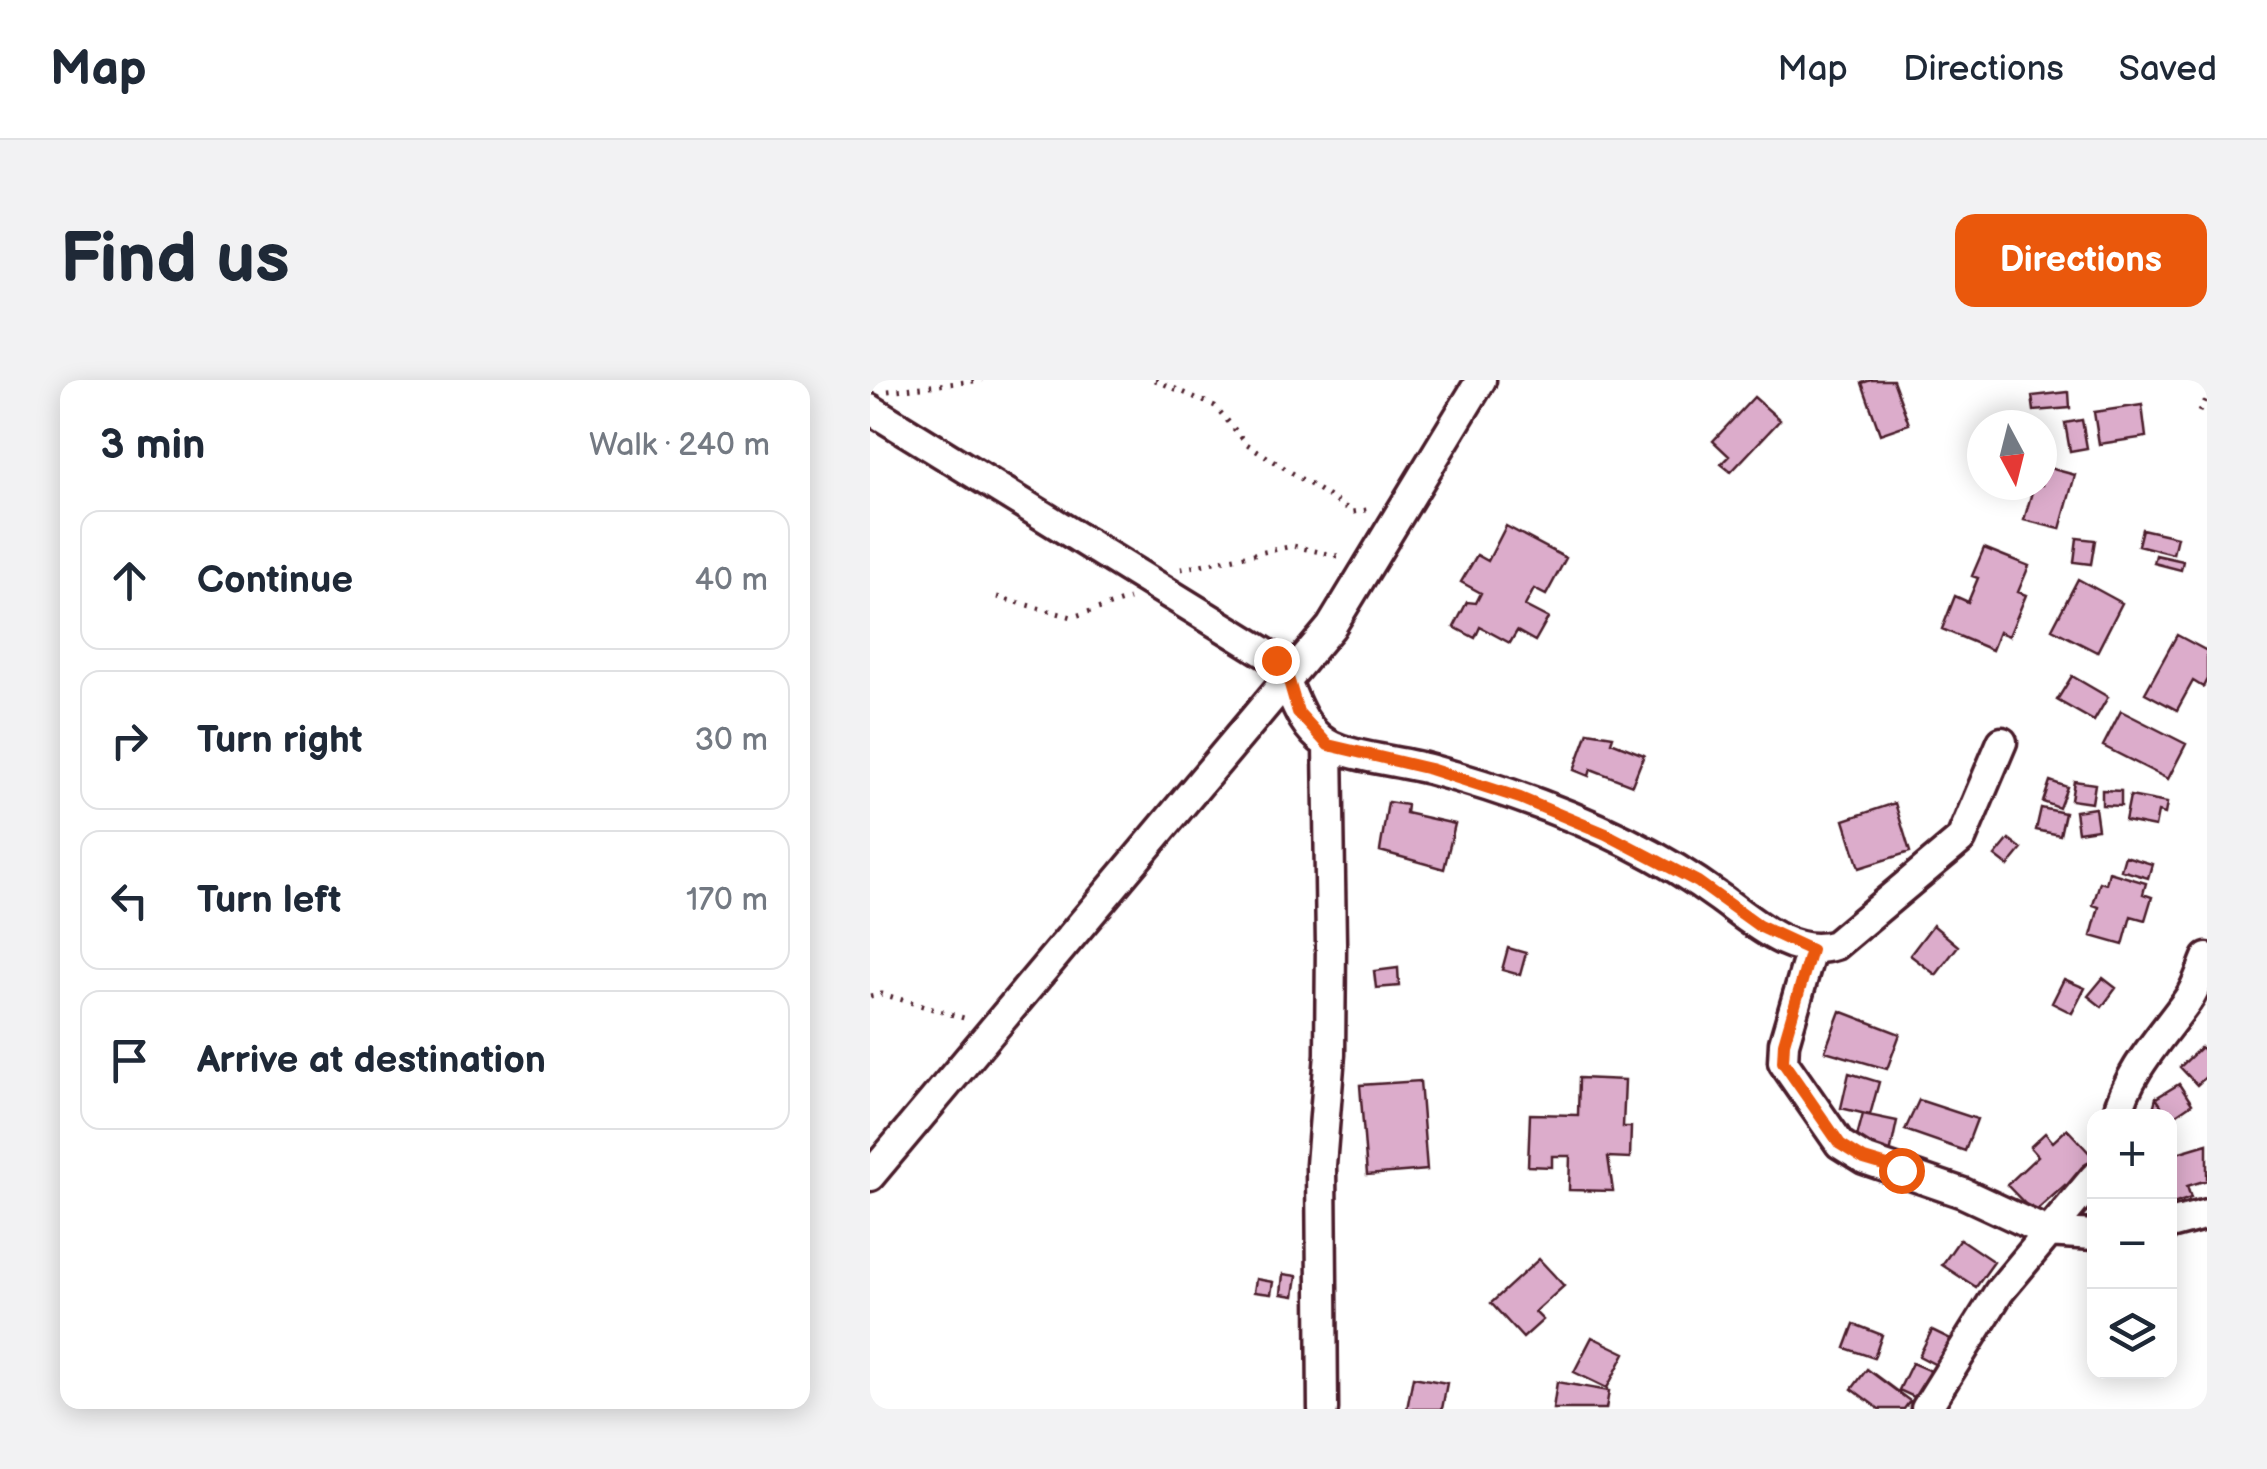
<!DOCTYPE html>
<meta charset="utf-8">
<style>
:root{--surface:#fff;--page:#f2f2f3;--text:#1f2937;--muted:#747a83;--line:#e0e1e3;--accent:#ea580c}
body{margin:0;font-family:"Balsamiq Sans",sans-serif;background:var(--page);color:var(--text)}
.controls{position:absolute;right:30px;bottom:30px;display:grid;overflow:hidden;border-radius:20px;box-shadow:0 5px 25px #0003}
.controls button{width:90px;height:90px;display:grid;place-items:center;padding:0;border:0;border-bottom:2px solid var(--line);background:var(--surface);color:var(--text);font:50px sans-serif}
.compass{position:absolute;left:1097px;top:30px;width:90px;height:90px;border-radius:50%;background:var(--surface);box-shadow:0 5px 25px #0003;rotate:173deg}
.stop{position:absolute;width:30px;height:30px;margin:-22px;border:8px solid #ea580c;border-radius:50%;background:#fff}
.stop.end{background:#ea580c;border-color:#fff;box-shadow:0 2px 10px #0008}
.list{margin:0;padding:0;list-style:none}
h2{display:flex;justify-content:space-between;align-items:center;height:130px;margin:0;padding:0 40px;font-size:42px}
h2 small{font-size:32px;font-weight:400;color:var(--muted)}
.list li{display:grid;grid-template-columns:65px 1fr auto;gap:30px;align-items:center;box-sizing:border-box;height:140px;margin:0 20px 20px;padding:0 20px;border:2px solid var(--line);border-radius:20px}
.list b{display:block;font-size:38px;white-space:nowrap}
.list em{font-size:32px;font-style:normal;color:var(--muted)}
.icon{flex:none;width:55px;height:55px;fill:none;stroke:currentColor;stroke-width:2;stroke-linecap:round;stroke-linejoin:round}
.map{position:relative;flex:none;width:1337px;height:1029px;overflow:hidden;border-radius:20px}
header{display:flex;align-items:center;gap:60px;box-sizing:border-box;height:140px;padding:0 50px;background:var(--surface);border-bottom:2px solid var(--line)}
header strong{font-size:48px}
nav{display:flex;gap:55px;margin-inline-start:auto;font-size:35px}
.intro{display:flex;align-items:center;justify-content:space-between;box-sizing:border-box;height:240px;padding:0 60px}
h1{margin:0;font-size:70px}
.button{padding:25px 45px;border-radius:20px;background:var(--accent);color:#fff;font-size:35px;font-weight:700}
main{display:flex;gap:60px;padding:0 60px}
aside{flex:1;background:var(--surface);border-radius:20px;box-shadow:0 5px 25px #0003}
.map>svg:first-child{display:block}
.building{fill:#dcaccb;stroke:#4a1f2b;stroke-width:2.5}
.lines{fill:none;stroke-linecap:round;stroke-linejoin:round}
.minor-casing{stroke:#4a1f2b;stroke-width:35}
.path{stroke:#4a1f2b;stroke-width:5;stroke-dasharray:2.5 8;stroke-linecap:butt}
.minor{stroke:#fff;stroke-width:28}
.route{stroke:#ea580c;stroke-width:12}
</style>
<header>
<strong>Map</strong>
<nav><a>Map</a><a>Directions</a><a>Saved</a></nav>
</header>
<div class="intro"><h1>Find us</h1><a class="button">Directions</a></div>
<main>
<aside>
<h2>3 min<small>Walk · 240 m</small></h2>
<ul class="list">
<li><svg class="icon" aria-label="ahead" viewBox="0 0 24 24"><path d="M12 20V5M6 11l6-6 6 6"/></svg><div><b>Continue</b></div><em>40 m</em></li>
<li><svg class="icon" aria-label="right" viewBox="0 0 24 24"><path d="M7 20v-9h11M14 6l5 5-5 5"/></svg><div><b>Turn right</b></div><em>30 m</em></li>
<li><svg class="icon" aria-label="left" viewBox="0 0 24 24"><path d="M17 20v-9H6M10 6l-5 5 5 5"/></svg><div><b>Turn left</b></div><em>170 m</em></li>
<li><svg class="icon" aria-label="arrive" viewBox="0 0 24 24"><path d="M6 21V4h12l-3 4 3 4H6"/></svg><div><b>Arrive at destination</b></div></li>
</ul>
</aside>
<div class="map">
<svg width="1337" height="1029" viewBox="0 0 1337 1029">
<rect width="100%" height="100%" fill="#fff"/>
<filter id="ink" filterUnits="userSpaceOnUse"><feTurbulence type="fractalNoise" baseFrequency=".01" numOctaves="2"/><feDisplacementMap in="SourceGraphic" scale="20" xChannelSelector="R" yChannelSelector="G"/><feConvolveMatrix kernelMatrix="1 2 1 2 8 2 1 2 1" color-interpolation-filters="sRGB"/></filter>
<g filter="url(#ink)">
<!-- building -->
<path class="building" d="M 1001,0 L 1023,0 L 1039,44 L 1010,54 L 992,3 Z
M 1199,12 L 1200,28 L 1164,31 L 1162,16 Z
M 884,17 L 910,40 L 861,92 L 851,84 L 859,76 L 843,61 Z
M 1272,25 L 1276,57 L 1229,64 L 1224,32 Z
M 1212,40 L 1217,68 L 1200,71 L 1195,43 Z
M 1172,86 L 1205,95 L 1190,149 L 1154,140 L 1164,105 L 1172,105 Z
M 636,146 L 696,178 L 676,215 L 664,209 L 655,226 L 678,238 L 665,261 L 647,251 L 640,263 L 610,247 L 605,258 L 584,247 L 597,222 L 606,223 L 611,213 L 591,202 L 607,175 L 618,181 Z
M 1272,149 L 1307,157 L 1303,174 L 1268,165 Z
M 1207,158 L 1225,160 L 1221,184 L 1204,182 Z
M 1114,168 L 1159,186 L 1148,212 L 1156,215 L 1139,256 L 1129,252 L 1122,270 L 1072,249 L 1085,216 L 1098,222 L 1108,198 L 1102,196 Z
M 1286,175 L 1313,181 L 1311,190 L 1284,183 Z
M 1208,199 L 1252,223 L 1227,272 L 1182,249 Z
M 1307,255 L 1337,271 L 1337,299 L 1333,307 L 1323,301 L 1307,330 L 1275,313 Z
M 1202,296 L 1238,317 L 1224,341 L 1187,320 Z
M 1251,331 L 1316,364 L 1298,399 L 1233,366 Z
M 718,352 L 743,356 L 741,362 L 774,375 L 762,405 L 721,389 L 719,396 L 704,390 Z
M 1180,401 L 1197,407 L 1189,428 L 1173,422 Z
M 1204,401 L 1225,404 L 1222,423 L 1201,420 Z
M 1232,410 L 1251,411 L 1251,426 L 1232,425 Z
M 1260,416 L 1297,423 L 1295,434 L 1288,432 L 1285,447 L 1255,441 Z
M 518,422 L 537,425 L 536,433 L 585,444 L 574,489 L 510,471 Z
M 1025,423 L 1040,472 L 989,488 L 974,440 Z
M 1171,428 L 1195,433 L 1190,455 L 1166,450 Z
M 1225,428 L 1228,449 L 1208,452 L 1205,431 Z
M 1139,459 L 1152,469 L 1138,486 L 1125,476 Z
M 1255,476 L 1282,484 L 1278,498 L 1251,490 Z
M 1239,492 L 1276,503 L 1273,514 L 1282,517 L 1275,540 L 1261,536 L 1253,565 L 1221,556 L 1229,527 L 1223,525 L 1230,502 L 1236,504 Z
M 1063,545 L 1088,566 L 1066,595 L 1040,575 Z
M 638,568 L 656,573 L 650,595 L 632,590 Z
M 528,588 L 529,606 L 506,608 L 504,591 Z
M 1233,598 L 1246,608 L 1232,627 L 1218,616 Z
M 1194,599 L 1215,608 L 1202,633 L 1182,623 Z
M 970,631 L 1030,654 L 1017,689 L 955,671 Z
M 1331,667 L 1337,674 L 1337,696 L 1327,705 L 1310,687 Z
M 979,693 L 1009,702 L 1000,735 L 971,728 Z
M 709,698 L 755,700 L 753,747 L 761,747 L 760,778 L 738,777 L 743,811 L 699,810 L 700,776 L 682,776 L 682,787 L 658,786 L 660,734 L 708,735 Z
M 550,701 L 557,790 L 497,795 L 490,705 Z
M 1309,704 L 1322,724 L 1300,739 L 1286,718 Z
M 1286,718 L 1298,736 L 1281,736 Z
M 1049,720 L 1107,739 L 1095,771 L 1035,750 Z
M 993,734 L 1027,741 L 1019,779 L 984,768 Z
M 1197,749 L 1224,778 L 1210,791 L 1216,798 L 1202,811 L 1195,805 L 1164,833 L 1137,805 L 1168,776 L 1160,767 L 1175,753 L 1183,762 Z
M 1337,764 L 1337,800 L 1317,806 L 1321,818 L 1300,825 L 1300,775 Z
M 1090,859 L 1124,882 L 1106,907 L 1072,885 Z
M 669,879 L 694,906 L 665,932 L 673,940 L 653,958 L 621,923 Z
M 413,894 L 427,896 L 424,916 L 411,914 Z
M 386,899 L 403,902 L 401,914 L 384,912 Z
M 984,944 L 1012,955 L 1004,978 L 975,968 Z
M 1062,950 L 1089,963 L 1076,990 L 1049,976 Z
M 722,957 L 755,973 L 737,1008 L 704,992 Z
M 1042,983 L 1070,995 L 1057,1023 L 1029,1010 Z
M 997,989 L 1040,1021 L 1034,1029 L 1009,1029 L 982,1009 Z
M 543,997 L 577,1003 L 572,1029 L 537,1029 Z
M 687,1002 L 739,1011 L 736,1029 L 683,1029 Z"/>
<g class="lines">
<defs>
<path id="minor" d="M 0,29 L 405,279 C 422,307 427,344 456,363 C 478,377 531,381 559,389 C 658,416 767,457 850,518 C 883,542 923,579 965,565 L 1091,459 L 1132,362
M 941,570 L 914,663 L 913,682 L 970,764 L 994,779 L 1093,813 L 1177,852 L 1224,855
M 1247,736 C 1257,692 1291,657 1317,621 C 1326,609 1331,592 1337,578
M 0,796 L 461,247 L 611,0
M 1300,844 L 1337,834
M 453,1029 L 451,785 L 460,674 L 461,564 L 458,365
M 1056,1029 L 1129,912 L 1224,798"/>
</defs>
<!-- minor casing -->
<use href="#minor" class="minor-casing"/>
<!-- path -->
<path class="path" d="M 285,0 L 345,26 L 377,64 L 483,132 L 503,129
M 18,11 L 112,0
M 1329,32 L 1337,15
M 311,189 L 423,166 L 472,177
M 127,217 L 202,237 L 259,219
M 0,616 L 12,614 L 97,639"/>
<!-- minor -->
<use href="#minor" class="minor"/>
</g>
</g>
<g class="lines" filter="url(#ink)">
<!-- route -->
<path class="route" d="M 406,280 L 419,301 L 428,332 L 458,365 L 560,389 L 650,418 L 736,454 L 828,502 L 889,546 L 941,570 L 914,663 L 913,682 L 970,764 L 994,779 L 1031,790"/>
</g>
</svg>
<div class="controls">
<button>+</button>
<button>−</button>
<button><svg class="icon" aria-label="layers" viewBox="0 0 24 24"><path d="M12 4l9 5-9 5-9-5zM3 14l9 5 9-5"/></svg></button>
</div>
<svg class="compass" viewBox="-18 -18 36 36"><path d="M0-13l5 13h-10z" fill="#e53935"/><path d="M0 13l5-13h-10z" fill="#747a83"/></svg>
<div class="stop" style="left:1031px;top:790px"></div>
<div class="stop end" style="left:406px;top:280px"></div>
</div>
</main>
